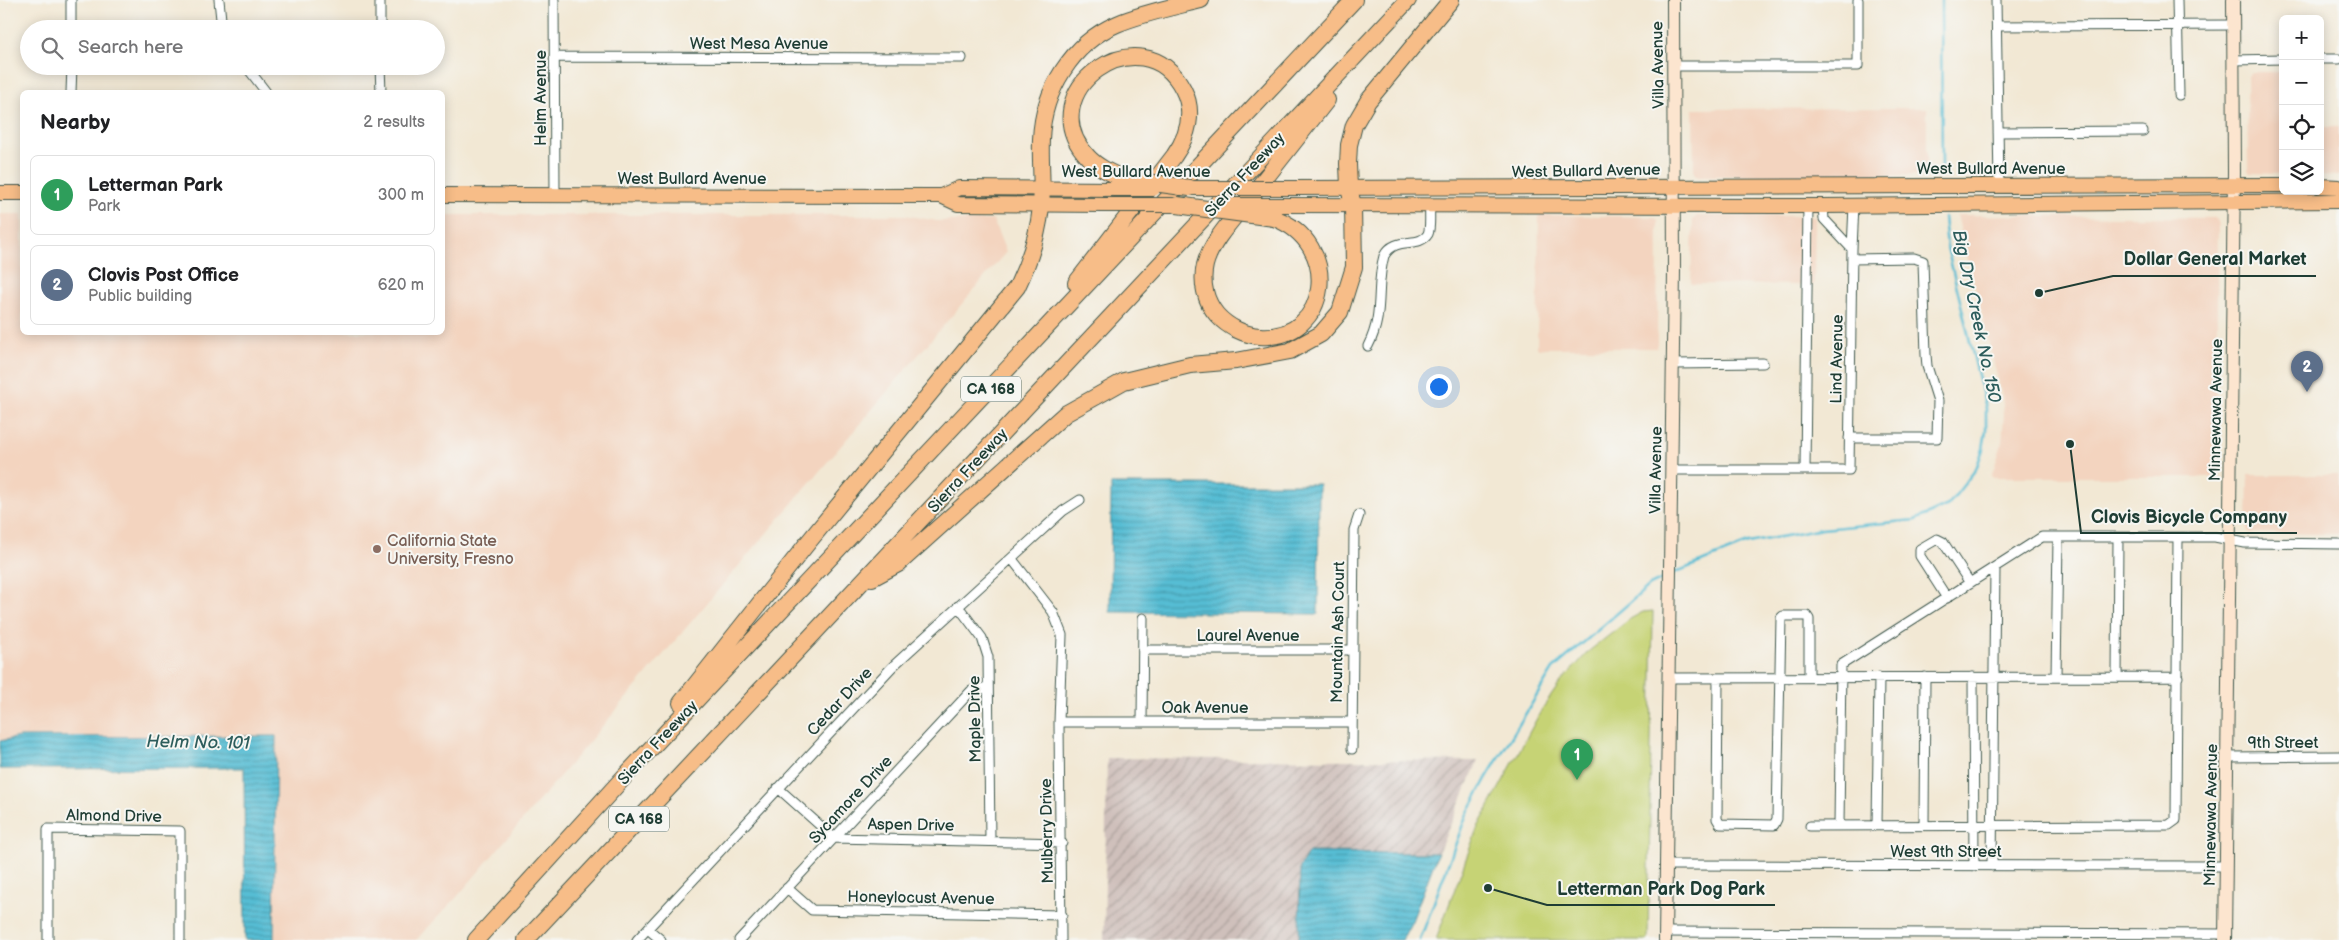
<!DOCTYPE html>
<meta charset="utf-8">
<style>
:root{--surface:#fff;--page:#f2f2f2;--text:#202124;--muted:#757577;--line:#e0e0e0;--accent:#b5179e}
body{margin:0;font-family:"Balsamiq Sans",sans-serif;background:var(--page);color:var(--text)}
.controls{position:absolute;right:15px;top:15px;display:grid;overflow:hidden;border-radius:8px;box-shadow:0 2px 12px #0003}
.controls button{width:45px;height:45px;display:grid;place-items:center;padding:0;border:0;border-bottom:1px solid var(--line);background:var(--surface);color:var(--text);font:25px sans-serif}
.you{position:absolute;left:1438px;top:386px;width:18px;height:18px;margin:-12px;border:4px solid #fff;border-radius:50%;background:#1a73e8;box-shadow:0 0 0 8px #1a73e833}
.badge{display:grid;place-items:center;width:32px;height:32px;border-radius:50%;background:var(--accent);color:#fff;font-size:16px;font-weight:700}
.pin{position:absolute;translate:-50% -41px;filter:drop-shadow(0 1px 2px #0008)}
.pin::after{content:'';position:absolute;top:26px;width:18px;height:15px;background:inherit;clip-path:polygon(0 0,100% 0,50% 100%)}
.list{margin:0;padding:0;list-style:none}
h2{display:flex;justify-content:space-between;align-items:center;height:65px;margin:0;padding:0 20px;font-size:21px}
h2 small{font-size:16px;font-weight:400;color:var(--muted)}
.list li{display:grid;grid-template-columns:32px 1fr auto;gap:15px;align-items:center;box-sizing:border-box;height:80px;margin:0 10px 10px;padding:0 10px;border:1px solid var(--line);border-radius:8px}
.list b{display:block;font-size:19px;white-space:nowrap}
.list p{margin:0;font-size:16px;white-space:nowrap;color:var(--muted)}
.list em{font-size:16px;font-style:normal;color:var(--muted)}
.icon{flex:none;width:28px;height:28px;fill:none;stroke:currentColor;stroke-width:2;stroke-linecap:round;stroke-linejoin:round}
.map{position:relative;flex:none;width:2339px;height:940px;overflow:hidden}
.search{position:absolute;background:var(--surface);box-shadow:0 2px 12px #0003;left:20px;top:20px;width:425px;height:55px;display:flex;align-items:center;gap:12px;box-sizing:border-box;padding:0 18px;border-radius:28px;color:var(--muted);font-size:19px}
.panel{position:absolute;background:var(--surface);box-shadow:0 2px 12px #0003;left:20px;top:90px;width:425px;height:245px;border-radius:8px}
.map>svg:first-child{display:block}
.built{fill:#f3d4bf}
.industrial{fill:url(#industrial-furrows)}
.park{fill:#c6d375;stroke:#728854}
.water{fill:url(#water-rules);stroke:#3a7d84}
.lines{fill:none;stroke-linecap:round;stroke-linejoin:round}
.stream{stroke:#56bdd4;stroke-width:2.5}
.street-casing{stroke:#3f574c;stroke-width:11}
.secondary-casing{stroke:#3f574c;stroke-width:14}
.primary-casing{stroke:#3f574c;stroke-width:16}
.highway-casing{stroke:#3f574c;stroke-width:18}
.street{stroke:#fff;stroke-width:9}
.secondary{stroke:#fce5cf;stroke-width:12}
.primary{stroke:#f7bd88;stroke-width:14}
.highway{stroke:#f7bd88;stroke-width:16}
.primary-bridge-casing{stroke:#3f574c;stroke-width:16;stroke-linecap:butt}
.highway-bridge-casing{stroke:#3f574c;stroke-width:18;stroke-linecap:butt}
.primary-bridge{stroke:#f7bd88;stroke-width:14}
.highway-bridge{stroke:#f7bd88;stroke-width:16}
.education-dot{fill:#8d6e63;stroke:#f6f6f2;stroke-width:2}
.labels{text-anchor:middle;stroke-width:4;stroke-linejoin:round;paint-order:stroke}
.shield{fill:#f6f6f2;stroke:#60746d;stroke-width:1}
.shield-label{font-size:15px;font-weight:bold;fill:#1f3d34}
.street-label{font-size:16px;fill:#1f3d34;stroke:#f6f6f2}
.education-label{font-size:16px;fill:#785e54;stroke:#f6f6f2;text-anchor:start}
.water-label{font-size:18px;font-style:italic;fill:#2d5d5c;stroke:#f6f6f2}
.leader{fill:none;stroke:#1f3d34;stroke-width:2}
.callout-dot{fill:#1f3d34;stroke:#f6f6f2;stroke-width:2}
.callout-label{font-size:18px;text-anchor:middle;font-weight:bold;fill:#1f3d34;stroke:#f6f6f2;stroke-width:4;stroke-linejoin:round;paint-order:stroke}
</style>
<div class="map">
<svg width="2339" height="940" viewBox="0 0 2339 940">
<defs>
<pattern id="industrial-furrows" width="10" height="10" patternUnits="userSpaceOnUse" patternTransform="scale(1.25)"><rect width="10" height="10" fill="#cfc0bb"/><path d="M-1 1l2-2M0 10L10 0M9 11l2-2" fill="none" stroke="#a79d99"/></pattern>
<pattern id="water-rules" width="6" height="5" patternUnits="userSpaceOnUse" patternTransform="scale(1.25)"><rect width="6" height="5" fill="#56bdd4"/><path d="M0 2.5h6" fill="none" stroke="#479bad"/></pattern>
</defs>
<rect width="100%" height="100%" fill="#f6f6f2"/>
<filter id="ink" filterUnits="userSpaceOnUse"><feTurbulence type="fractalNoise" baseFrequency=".02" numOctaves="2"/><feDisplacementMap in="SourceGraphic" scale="10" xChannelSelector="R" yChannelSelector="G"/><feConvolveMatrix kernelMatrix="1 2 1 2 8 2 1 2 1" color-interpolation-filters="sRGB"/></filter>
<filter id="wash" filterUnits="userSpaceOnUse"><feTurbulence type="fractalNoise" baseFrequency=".0096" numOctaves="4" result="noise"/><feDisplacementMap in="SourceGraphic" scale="20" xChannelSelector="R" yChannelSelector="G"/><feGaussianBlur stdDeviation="1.12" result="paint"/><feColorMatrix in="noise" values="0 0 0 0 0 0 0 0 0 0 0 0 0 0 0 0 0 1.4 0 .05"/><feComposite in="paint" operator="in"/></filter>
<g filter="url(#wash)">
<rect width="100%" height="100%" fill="#f2e8d4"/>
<!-- built -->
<path class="built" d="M 2251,72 L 2283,72 L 2283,174 L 2250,173 L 2248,170 L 2247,76 Z
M 1927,108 L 1927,175 L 1697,176 L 1694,173 L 1693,109 Z
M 2320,127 L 2339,127 L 2339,176 L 2320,175 Z
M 0,214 L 22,214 L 22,332 L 442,332 L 443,215 L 904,215 L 937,221 L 993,220 L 1006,252 L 457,897 L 416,940 L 246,940 L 245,765 L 0,768 Z
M 1539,215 L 1654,217 L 1658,220 L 1657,348 L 1537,348 Z
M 1957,215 L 2214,218 L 2218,222 L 2215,477 L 1991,477 L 2002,444 L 2004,414 L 2002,396 Z
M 1697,216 L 1815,216 L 1814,285 L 1691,284 L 1693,220 Z
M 2248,475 L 2339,475 L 2339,534 L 2250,533 L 2247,530 Z"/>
<!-- industrial -->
<path class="industrial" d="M 1107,758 L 1478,761 L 1438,853 L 1309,852 L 1300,867 L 1299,940 L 1104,940 Z"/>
<!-- park -->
<path class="park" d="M 1653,611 L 1648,940 L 1436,940 L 1477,829 L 1542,709 L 1560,683 L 1589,651 L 1630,619 L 1643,612 Z"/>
<!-- water -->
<path class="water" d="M 1111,484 L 1319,484 L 1318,614 L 1110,612 Z
M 276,736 L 274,940 L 245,940 L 244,768 L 0,769 L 0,741 L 19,737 Z
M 1309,852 L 1438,853 L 1412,921 L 1402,940 L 1299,940 L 1300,867 Z"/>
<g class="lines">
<!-- stream -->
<path class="stream" d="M 1941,0 L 1942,173
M 1674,573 L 1748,543 L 1822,529 L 1915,520 L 1948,505 L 1976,469 L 1983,449 L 1986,430 L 1986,408 L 1947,247 L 1944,217
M 1420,940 L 1466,816 L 1487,777 L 1553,669 L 1650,585 L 1665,578"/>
</g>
</g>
<g filter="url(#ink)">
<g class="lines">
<defs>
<path id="street" d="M 71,0 L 71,29
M 219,0 L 222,29
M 380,0 L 380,29
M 554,0 L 555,195
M 1996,0 L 1999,186
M 2177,0 L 2179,95
M 1997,26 L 2233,25
M 28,41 L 29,41
M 555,57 L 962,58
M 2320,59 L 2339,59
M 2234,60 L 2283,59
M 246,66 L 266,92
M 380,66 L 381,92
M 1673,66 L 1858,66 L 1858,0
M 71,92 L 72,66
M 1998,132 L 2143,131
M 1823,206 L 1824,219 L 1852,249 L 1854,205
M 1368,346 C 1385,313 1375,287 1384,256 C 1395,235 1419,249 1428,234 C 1431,227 1429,215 1430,206
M 1673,364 L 1763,363
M 1849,438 L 1937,438 L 1938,401 L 1927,366 L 1926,355 L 1923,261 L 1914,258 L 1852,259
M 1671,470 L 1805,470 L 1808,204
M 1805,470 L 1849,470 L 1852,249
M 1012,559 L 1053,612 L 1062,635 L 1059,722 L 1061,940
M 1947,598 L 1920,556 L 1920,549 L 1937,539 L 1943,542 L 1970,583
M 958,606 L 982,638 L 988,657 L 990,841
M 1143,650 L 1352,650
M 1973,677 L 1974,866
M 2056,677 L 2058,537
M 2117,677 L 2118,537
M 1668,678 L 2178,677
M 1718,678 L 1717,819 L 1720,824 L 1774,825 L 1777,819 L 1781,618 L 1783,616 L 1807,616 L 1809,619 L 1809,677
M 1059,722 L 1351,722
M 1142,722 L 1143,618
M 1352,749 L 1354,530 L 1359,515
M 2227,757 L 2339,756
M 778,788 L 834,838 L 1062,843
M 1877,825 L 1879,677
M 1924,825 L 1925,677
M 1810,826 L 2169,825 L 2176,820 L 2178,537
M 1839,826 L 1841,665 L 2042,537 L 2215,537 L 2245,543 L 2339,544
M 1665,865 L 2226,866
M 1992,866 L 1995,567
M 787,888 L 812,910 L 1062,915
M 648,929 L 661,940
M 1665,932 L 2226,934
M 48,940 L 48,829 L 180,831 L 180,940
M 637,940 L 892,667 L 1063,511 L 1080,500
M 739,940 L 971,691 L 988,687"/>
<path id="secondary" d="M 1665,940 L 1674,271 L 1673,0
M 2225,940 L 2234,172 L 2233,0"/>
<path id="primary" d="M 2320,186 L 2339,187
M 1293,188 L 2283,185
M 0,193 L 22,193
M 442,195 L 941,196 L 958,204 L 1105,205
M 941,196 L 959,188 L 1118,189
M 1279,205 L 1823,206 L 2339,201"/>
<path id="highway" d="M 1274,218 C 1343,243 1330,341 1260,336 C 1244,335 1228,327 1217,315 C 1205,301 1201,282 1205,265 C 1211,241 1234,218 1249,199 C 1275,166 1301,133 1327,100
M 1076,283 L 1174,156 C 1188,136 1195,112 1183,89 C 1143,11 1027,92 1088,157 C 1097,167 1111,173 1124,179
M 872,578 L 898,564 L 1065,414 L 1124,381 L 1190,365 L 1236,361 L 1290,351 L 1321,334 L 1340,312 L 1354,267 L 1353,205 L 1349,188 L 1348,164 L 1349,145 L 1354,125 L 1368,101 L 1451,0
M 681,703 L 806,545 L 1017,287 C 1029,262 1038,235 1041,207 C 1043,185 1040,161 1041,139 C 1043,91 1072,43 1117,24 C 1143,13 1173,7 1201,0
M 476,940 L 625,776 L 1354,0
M 526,940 L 1408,0"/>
</defs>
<!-- street casing -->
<use href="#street" class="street-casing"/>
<!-- secondary casing -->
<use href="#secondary" class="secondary-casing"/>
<!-- primary casing -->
<use href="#primary" class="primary-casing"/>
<!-- highway casing -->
<use href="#highway" class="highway-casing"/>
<!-- street -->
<use href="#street" class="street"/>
<!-- secondary -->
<use href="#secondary" class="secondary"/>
<!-- primary -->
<use href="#primary" class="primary"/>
<!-- highway -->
<use href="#highway" class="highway"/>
<defs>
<path id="primary-bridge" d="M 1179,188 L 1293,188
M 1118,189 L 1153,189
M 1105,205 L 1186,205
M 1220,205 L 1279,205"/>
<path id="highway-bridge" d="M 1124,179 L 1190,188
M 1177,205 L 1274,218"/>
</defs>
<!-- primary-bridge casing -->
<use href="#primary-bridge" class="primary-bridge-casing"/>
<!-- highway-bridge casing -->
<use href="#highway-bridge" class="highway-bridge-casing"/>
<!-- primary-bridge -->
<use href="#primary-bridge" class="primary-bridge"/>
<!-- highway-bridge -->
<use href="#highway-bridge" class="highway-bridge"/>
</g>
</g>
<!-- markers -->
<circle class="education-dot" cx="377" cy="549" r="5"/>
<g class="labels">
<!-- shield labels -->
<g class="shield">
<rect x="961" y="376.5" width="60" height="25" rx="4"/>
<rect x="609" y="806.5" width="60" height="25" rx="4"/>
</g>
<g class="shield-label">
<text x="991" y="394">CA 168</text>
<text x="639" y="824">CA 168</text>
</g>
<!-- street labels -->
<g class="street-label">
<text x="759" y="49">West Mesa Avenue</text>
<text transform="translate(1657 65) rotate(-91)" y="6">Villa Avenue</text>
<text transform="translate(540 98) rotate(-90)" y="6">Helm Avenue</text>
<text x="1991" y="174">West Bullard Avenue</text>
<text transform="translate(1586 170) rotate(-1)" y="6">West Bullard Avenue</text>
<text x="1136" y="177">West Bullard Avenue</text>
<text transform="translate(1244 174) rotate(-47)" y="6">Sierra Freeway</text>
<text x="692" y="184">West Bullard Avenue</text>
<text transform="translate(1836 359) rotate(-89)" y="6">Lind Avenue</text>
<text transform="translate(2215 410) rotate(-89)" y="6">Minnewawa Avenue</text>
<text transform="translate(967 470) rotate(-47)" y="6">Sierra Freeway</text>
<text transform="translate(1655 470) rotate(-89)" y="6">Villa Avenue</text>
<text transform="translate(1337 632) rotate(-89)" y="6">Mountain Ash Court</text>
<text x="1248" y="641">Laurel Avenue</text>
<text transform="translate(839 701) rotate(-47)" y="6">Cedar Drive</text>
<text x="1205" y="713">Oak Avenue</text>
<text transform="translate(974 719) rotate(-91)" y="6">Maple Drive</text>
<text transform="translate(657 742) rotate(-47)" y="6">Sierra Freeway</text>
<text x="2283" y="748">9th Street</text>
<text transform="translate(850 799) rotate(-47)" y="6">Sycamore Drive</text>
<text transform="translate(114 815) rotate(1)" y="6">Almond Drive</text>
<text transform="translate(2210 815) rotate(-89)" y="6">Minnewawa Avenue</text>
<text transform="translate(911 824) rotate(1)" y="6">Aspen Drive</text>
<text transform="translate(1046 831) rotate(-91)" y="6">Mulberry Drive</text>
<text x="1946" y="857">West 9th Street</text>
<text transform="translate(921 897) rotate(1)" y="6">Honeylocust Avenue</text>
</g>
<!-- education labels -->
<g class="education-label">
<text x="387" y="546">California State<tspan x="387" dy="18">University, Fresno</tspan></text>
</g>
<!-- water labels -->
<g class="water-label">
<text transform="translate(1977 316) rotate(78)" y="6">Big Dry Creek No. 150</text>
<text transform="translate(198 742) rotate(1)" y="6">Helm No. 101</text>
</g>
</g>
<!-- callouts -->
<path class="leader" d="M2039 293L2113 276H2316M2070 444L2081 533H2297M1488 888L1547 905H1775"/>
<g class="callout-dot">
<circle cx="2039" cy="293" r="5"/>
<circle cx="2070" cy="444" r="5"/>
<circle cx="1488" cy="888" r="5"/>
</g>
<g class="callout-label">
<text x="2215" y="265">Dollar General Market</text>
<text x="2189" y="523">Clovis Bicycle Company</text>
<text x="1661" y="895">Letterman Park Dog Park</text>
</g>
</svg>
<div class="controls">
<button>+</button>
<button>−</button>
<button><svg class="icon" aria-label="locate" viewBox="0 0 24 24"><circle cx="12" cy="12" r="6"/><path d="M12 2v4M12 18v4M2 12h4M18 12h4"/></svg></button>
<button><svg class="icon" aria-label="layers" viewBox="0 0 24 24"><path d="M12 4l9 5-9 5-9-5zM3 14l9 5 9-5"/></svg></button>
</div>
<div class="you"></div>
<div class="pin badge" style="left:1577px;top:780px;background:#2e9e5b">1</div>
<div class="pin badge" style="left:2307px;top:392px;background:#5c6f8a">2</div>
<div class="search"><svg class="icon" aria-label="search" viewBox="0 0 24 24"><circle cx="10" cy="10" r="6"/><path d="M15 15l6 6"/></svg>Search here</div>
<section class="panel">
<h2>Nearby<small>2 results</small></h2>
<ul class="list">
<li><span class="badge" style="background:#2e9e5b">1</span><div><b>Letterman Park</b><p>Park</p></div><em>300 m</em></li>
<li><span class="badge" style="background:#5c6f8a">2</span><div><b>Clovis Post Office</b><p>Public building</p></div><em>620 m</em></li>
</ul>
</section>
</div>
